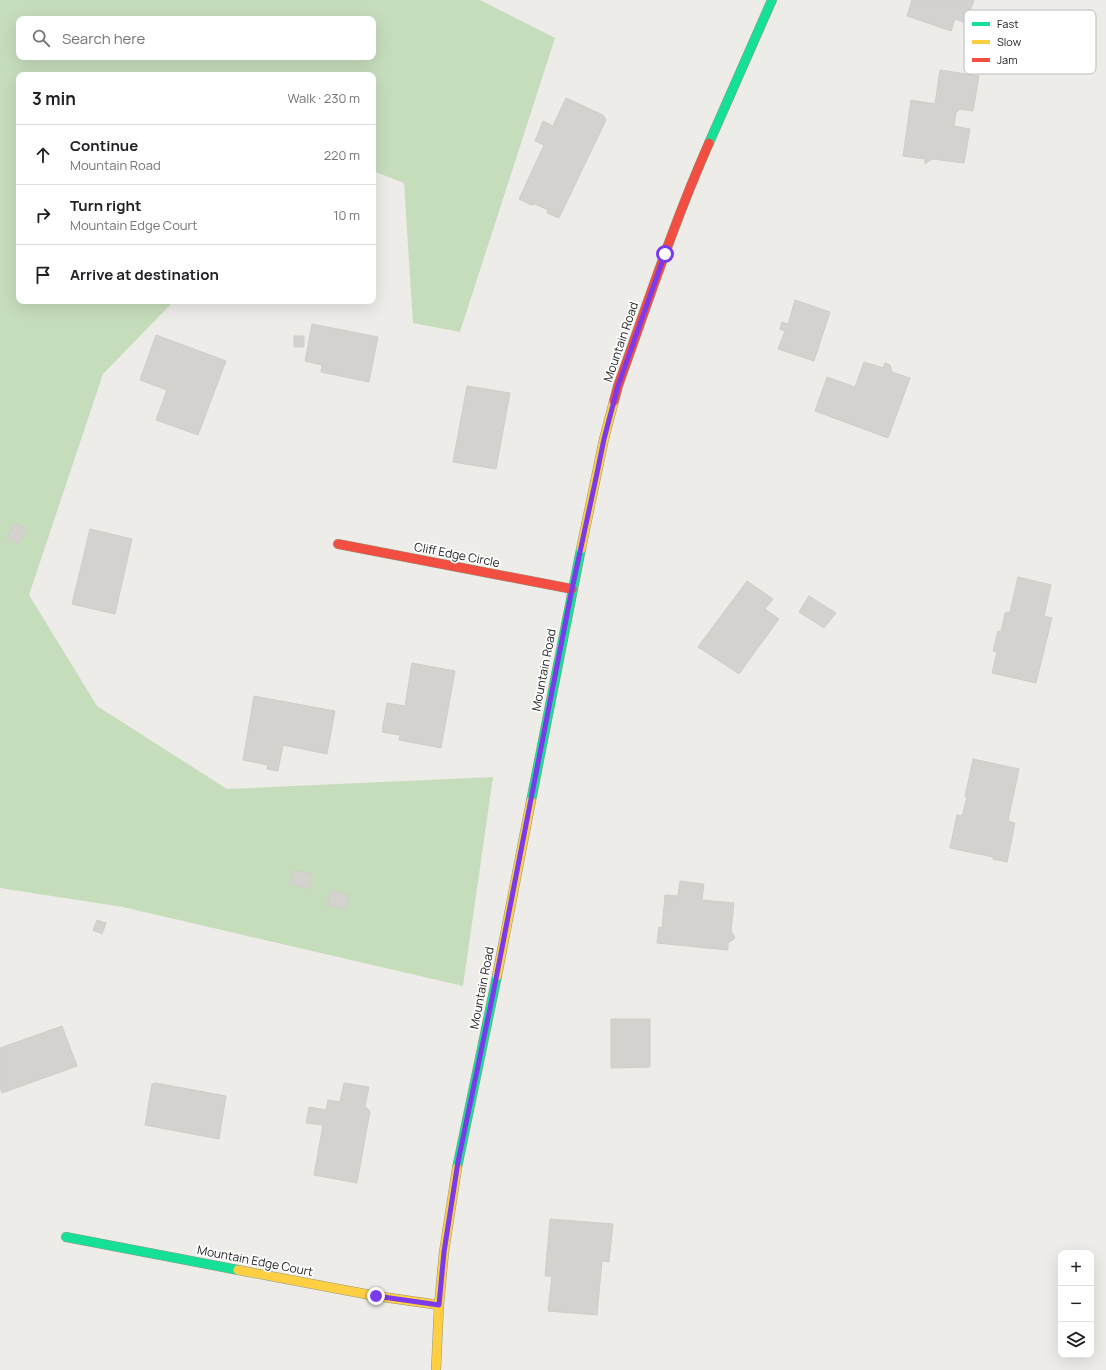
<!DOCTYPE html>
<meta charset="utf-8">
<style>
:root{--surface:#fff;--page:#f2f2f2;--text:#202124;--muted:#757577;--line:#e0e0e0}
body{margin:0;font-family:Manrope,sans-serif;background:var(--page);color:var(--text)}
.controls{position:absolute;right:12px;bottom:12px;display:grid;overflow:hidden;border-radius:8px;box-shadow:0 4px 16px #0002}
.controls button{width:36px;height:36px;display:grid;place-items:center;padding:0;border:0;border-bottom:1px solid var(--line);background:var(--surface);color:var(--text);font:20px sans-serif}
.stop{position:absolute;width:12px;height:12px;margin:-9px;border:3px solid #7c3aed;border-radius:50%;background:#fff}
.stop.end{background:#7c3aed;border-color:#fff;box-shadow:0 1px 4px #0008}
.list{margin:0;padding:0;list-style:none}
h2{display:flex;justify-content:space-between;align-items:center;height:52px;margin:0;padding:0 16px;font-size:17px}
h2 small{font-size:13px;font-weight:400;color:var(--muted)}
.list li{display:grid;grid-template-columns:26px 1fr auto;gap:12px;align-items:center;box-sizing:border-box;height:60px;padding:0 16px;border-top:1px solid var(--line)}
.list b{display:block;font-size:15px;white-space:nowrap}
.list p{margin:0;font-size:13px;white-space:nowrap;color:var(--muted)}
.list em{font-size:13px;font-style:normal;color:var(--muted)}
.icon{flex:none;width:22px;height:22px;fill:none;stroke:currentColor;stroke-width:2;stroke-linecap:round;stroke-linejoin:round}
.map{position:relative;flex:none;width:1106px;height:1370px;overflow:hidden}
.search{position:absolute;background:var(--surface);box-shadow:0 4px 16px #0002;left:16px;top:16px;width:360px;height:44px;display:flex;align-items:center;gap:10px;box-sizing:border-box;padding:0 14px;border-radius:8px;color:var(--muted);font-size:15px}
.panel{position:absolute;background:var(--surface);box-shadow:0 4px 16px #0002;left:16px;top:72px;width:360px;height:232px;border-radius:8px}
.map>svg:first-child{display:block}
.forest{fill:#c6ddbc;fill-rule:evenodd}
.building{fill:#d4d2cf;stroke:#d0cdc9}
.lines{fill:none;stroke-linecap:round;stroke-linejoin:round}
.fast-casing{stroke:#94987f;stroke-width:10}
.slow-casing{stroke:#94987f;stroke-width:10}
.jam-casing{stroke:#94987f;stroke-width:10}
.fast{stroke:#16e098;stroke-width:9}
.slow{stroke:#ffcf43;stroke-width:9}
.jam{stroke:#f24e42;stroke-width:9}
.route{stroke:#7c3aed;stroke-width:5}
.labels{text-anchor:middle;stroke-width:3.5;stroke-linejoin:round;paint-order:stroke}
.street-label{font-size:12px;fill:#1f1f1f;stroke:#fff}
.key{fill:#fff;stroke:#bcbcbc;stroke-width:1}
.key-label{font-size:11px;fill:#1f1f1f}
</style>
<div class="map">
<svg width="1106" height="1370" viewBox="0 0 1106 1370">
<rect width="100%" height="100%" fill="#edece8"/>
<!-- forest -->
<path class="forest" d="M 0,0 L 480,0 L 555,38 L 460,332 L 413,323 L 404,183 L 373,171 L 373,75 L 19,75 L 19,301 L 174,301 L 103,374 L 29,595 L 97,706 L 227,789 L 493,777 L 463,986 L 123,907 L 0,888 ZM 19,19 L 373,19 L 373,57 L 19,57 Z"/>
<!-- building -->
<path class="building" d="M 912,0 L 974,0 L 966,23 L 955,19 L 951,31 L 907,16 Z
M 940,70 L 979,76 L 973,111 L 960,109 L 956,113 L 954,126 L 970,129 L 964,163 L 932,159 L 925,164 L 925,159 L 903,156 L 911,100 L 935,104 Z
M 566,98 L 603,115 L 606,120 L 559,218 L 547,213 L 548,210 L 535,204 L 531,205 L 519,199 L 544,145 L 535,141 L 543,121 L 553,126 Z
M 795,300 L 830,312 L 814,361 L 778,349 L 785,331 L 780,329 L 782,322 L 788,324 Z
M 312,324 L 378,337 L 369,382 L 321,372 L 322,365 L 305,361 Z
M 156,335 L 226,361 L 198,435 L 156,420 L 167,390 L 140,380 Z
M 294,336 L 304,336 L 304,347 L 294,347 Z
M 864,362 L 883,368 L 885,363 L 890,365 L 892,372 L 910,378 L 888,438 L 815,411 L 827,377 L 855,387 Z
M 467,386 L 510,393 L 496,469 L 453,462 Z
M 14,523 L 26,528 L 19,544 L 7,539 Z
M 90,529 L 132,539 L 115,614 L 72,604 Z
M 1018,577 L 1051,585 L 1044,616 L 1052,618 L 1036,683 L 992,673 L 997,652 L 993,651 L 998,631 L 1001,632 L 1005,613 L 1010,612 Z
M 747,581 L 773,599 L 765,609 L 779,619 L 739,674 L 698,647 Z
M 809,596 L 836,613 L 824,628 L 799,612 Z
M 412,663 L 455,671 L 441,748 L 399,740 L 400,735 L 382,732 L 387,703 L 405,706 Z
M 254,696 L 335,711 L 327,754 L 283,745 L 278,771 L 267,769 L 268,765 L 243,760 Z
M 973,759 L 1019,769 L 1008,821 L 1015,823 L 1007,862 L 993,859 L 993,857 L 950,848 L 957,815 L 962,816 L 967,797 L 965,797 Z
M 294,870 L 312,874 L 309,889 L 290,884 Z
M 680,881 L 704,884 L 702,900 L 734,903 L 731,931 L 735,938 L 728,943 L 728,950 L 657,943 L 659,927 L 662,928 L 665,895 L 678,896 Z
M 331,890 L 349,895 L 345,909 L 327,905 Z
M 97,920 L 106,923 L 102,934 L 93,930 Z
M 611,1019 L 650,1019 L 650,1067 L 611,1068 Z
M 62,1026 L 77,1066 L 2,1093 L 0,1087 L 0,1048 Z
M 156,1083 L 226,1096 L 219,1139 L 145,1125 L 152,1084 Z
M 344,1083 L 369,1087 L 365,1106 L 370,1111 L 357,1183 L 314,1175 L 323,1125 L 306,1123 L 309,1107 L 326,1110 L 328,1100 L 340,1102 Z
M 550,1219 L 613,1224 L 609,1262 L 602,1261 L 597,1315 L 548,1311 L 552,1276 L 545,1276 Z"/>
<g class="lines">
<defs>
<path id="fast" d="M 709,143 L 772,0
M 531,801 L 581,549
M 457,1168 L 497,976
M 66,1237 L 238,1270"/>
<path id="slow" d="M 581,549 L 604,439 L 614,401
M 497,976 L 531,801
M 238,1270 L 376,1296 L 439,1305
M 436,1370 L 439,1305 L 444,1252 L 457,1168"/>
<path id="jam" d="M 614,401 L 618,386 C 647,305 674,222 709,143
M 338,544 L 572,589"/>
</defs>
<!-- fast casing -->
<use href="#fast" class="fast-casing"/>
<!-- slow casing -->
<use href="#slow" class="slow-casing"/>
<!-- jam casing -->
<use href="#jam" class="jam-casing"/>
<!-- fast -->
<use href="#fast" class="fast"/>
<!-- slow -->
<use href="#slow" class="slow"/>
<!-- jam -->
<use href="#jam" class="jam"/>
</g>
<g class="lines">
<!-- route -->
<path class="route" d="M 376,1296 L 439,1305 L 444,1252 L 458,1162 L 493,994 L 572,589 L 596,478 L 604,439 L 618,386 L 665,254"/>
</g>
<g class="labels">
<!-- street labels -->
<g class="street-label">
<text transform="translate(621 342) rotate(-71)" y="4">Mountain Road</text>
<text transform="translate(457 555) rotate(11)" y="4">Cliff Edge Circle</text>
<text transform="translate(544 670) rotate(-79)" y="4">Mountain Road</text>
<text transform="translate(482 988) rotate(-79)" y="4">Mountain Road</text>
<text transform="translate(255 1261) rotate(11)" y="4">Mountain Edge Court</text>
</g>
</g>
<!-- legend -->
<rect x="964" y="10" width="132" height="64" rx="6" class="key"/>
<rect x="972" y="22" width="18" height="4" fill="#16e098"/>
<rect x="972" y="40" width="18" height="4" fill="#ffcf43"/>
<rect x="972" y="58" width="18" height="4" fill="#f24e42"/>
<g class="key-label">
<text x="997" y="28">Fast</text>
<text x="997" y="46">Slow</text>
<text x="997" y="64">Jam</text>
</g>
</svg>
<div class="controls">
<button>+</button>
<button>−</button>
<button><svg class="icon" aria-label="layers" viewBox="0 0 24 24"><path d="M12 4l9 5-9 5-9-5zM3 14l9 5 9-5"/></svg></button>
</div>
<div class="stop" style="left:665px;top:254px"></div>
<div class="stop end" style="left:376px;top:1296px"></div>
<div class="search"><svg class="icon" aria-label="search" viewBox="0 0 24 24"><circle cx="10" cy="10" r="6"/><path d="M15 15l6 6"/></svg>Search here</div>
<section class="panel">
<h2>3 min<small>Walk · 230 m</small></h2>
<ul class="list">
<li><svg class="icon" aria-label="ahead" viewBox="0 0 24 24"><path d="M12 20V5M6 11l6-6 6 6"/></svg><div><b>Continue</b><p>Mountain Road</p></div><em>220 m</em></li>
<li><svg class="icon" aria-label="right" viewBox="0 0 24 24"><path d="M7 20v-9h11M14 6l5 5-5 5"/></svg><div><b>Turn right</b><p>Mountain Edge Court</p></div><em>10 m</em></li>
<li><svg class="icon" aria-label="arrive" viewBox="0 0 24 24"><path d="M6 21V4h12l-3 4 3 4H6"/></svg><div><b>Arrive at destination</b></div></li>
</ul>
</section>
</div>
